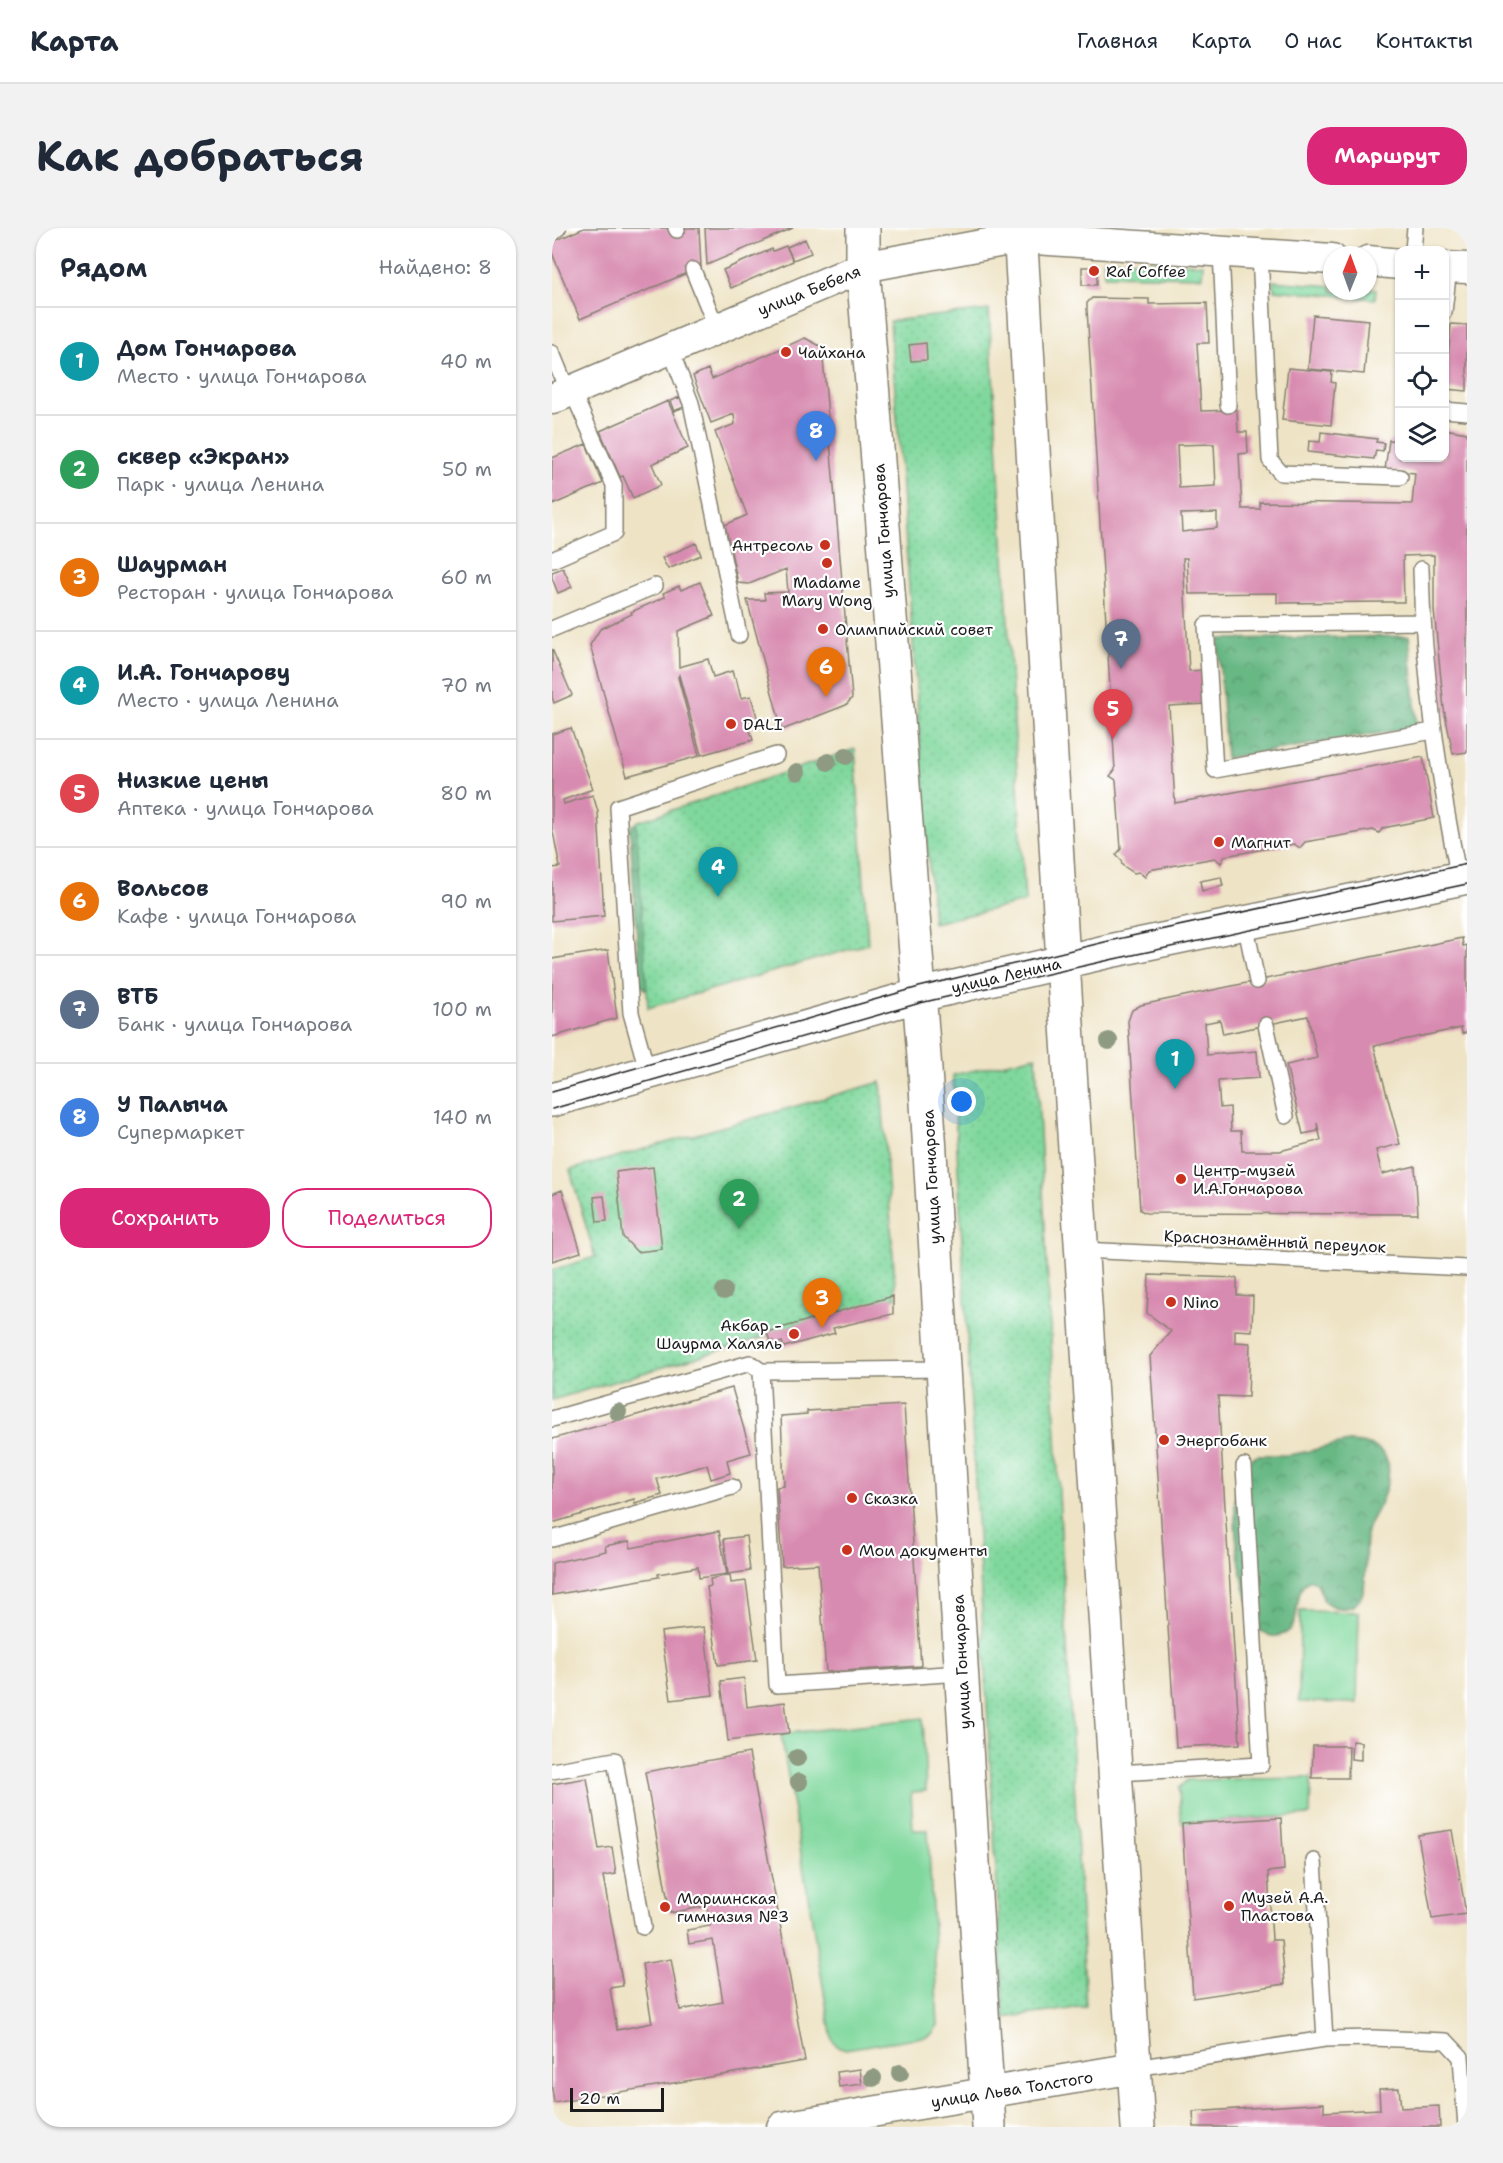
<!DOCTYPE html>
<html lang="ru">
<meta charset="utf-8">
<style>
:root{--surface:#fff;--page:#f2f2f3;--text:#1f2937;--muted:#747a83;--line:#e0e1e3;--accent:#db2777}
body{margin:0;font-family:"Shantell Sans",sans-serif;background:var(--page);color:var(--text)}
.controls{position:absolute;right:18px;top:18px;display:grid;overflow:hidden;border-radius:12px;box-shadow:0 2px 4px #0004}
.controls button{width:54px;height:54px;display:grid;place-items:center;padding:0;border:0;border-bottom:2px solid var(--line);background:var(--surface);color:var(--text);font:30px sans-serif}
.compass{position:absolute;left:771px;top:18px;width:54px;height:54px;border-radius:50%;background:var(--surface);box-shadow:0 2px 4px #0004;rotate:1deg}
.scale{position:absolute;left:18px;bottom:15px;width:94px;box-sizing:border-box;padding-left:6px;border:3px solid #1c1c1c;border-top:0;font-size:16px;line-height:21px;white-space:nowrap;color:#1c1c1c;-webkit-text-stroke:4px #fff;paint-order:stroke}
.you{position:absolute;left:410px;top:874px;width:21px;height:21px;margin:-15px;border:4px solid #fff;border-radius:50%;background:#1a73e8;box-shadow:0 0 0 9px #1a73e833}
.badge{display:grid;place-items:center;width:39px;height:39px;border-radius:50%;background:var(--accent);color:#fff;font-size:20px;font-weight:700}
.pin{position:absolute;translate:-50% -50px;filter:drop-shadow(0 2px 3px #0008)}
.pin::after{content:'';position:absolute;top:32px;width:21px;height:18px;background:inherit;clip-path:polygon(0 0,100% 0,50% 100%)}
.list{margin:0;padding:0;list-style:none}
h2{display:flex;justify-content:space-between;align-items:center;height:78px;margin:0;padding:0 24px;font-size:26px}
h2 small{font-size:20px;font-weight:400;color:var(--muted)}
.list li{display:grid;grid-template-columns:39px 1fr auto;gap:18px;align-items:center;box-sizing:border-box;height:108px;padding:0 24px;border-top:2px solid var(--line)}
.list b{display:block;font-size:22px;white-space:nowrap}
.list p{margin:0;font-size:20px;white-space:nowrap;color:var(--muted)}
.list em{font-size:20px;font-style:normal;color:var(--muted)}
.actions{display:flex;gap:12px;padding:18px 24px}
.actions a{flex:1;padding:14px 0;border:2px solid var(--accent);border-radius:24px;text-align:center;font-size:21px;color:var(--accent)}
.actions .main{background:var(--accent);color:#fff}
.icon{flex:none;width:33px;height:33px;fill:none;stroke:currentColor;stroke-width:2;stroke-linecap:round;stroke-linejoin:round}
.map{position:relative;flex:none;width:915px;height:1899px;overflow:hidden;border-radius:24px}
header{display:flex;align-items:center;gap:36px;box-sizing:border-box;height:84px;padding:0 30px;background:var(--surface);border-bottom:2px solid var(--line)}
header strong{font-size:28px}
nav{display:flex;gap:33px;margin-inline-start:auto;font-size:21px}
.intro{display:flex;align-items:center;justify-content:space-between;box-sizing:border-box;height:144px;padding:0 36px}
h1{margin:0;font-size:42px}
.button{padding:15px 27px;border-radius:24px;background:var(--accent);color:#fff;font-size:21px;font-weight:700}
main{display:flex;gap:36px;padding:0 36px}
aside{flex:1;background:var(--surface);border-radius:24px;box-shadow:0 2px 4px #0004}
.map>svg:first-child{display:block}
.grass{fill:#80d89d;stroke:#4e7a5c;stroke-width:1.5}
.forest{fill:url(#forest-crowns);stroke:#426a50;stroke-width:1.5}
.park{fill:url(#park-dots);stroke:#4e7a5c;stroke-width:1.5}
.building{fill:#d88bb0;fill-rule:evenodd}
.lines{fill:none;stroke-linecap:round;stroke-linejoin:round}
.lane-casing{stroke:#858070;stroke-width:18}
.street-casing{stroke:#858070;stroke-width:33}
.secondary-casing{stroke:#858070;stroke-width:36}
.lane{stroke:#fff;stroke-width:15}
.street{stroke:#fff;stroke-width:30}
.secondary{stroke:#fff;stroke-width:33}
.tram{stroke:#1c1c1c;stroke-width:1.5}
.tree{fill:#8e9a81}
.poi-dot{fill:#c8321e;stroke:#fff;stroke-width:2}
.labels{text-anchor:middle;stroke-width:4.5;stroke-linejoin:round;paint-order:stroke}
.poi-label{font-size:16px;fill:#1c1c1c;stroke:#fff;text-anchor:start}
.street-label{font-size:16px;fill:#1c1c1c;stroke:#fff}
</style>
<header>
<strong>Карта</strong>
<nav><a>Главная</a><a>Карта</a><a>О нас</a><a>Контакты</a></nav>
</header>
<div class="intro"><h1>Как добраться</h1><a class="button">Маршрут</a></div>
<main>
<aside>
<h2>Рядом<small>Найдено: 8</small></h2>
<ul class="list">
<li><span class="badge" style="background:#0f9aa8">1</span><div><b>Дом Гончарова</b><p>Место · улица Гончарова</p></div><em>40 m</em></li>
<li><span class="badge" style="background:#2e9e5b">2</span><div><b>сквер «Экран»</b><p>Парк · улица Ленина</p></div><em>50 m</em></li>
<li><span class="badge" style="background:#e8710a">3</span><div><b>Шаурман</b><p>Ресторан · улица Гончарова</p></div><em>60 m</em></li>
<li><span class="badge" style="background:#0f9aa8">4</span><div><b>И.А. Гончарову</b><p>Место · улица Ленина</p></div><em>70 m</em></li>
<li><span class="badge" style="background:#e0444e">5</span><div><b>Низкие цены</b><p>Аптека · улица Гончарова</p></div><em>80 m</em></li>
<li><span class="badge" style="background:#e8710a">6</span><div><b>Вольсов</b><p>Кафе · улица Гончарова</p></div><em>90 m</em></li>
<li><span class="badge" style="background:#5c6f8a">7</span><div><b>ВТБ</b><p>Банк · улица Гончарова</p></div><em>100 m</em></li>
<li><span class="badge" style="background:#3f7fe0">8</span><div><b>У Палыча</b><p>Супермаркет</p></div><em>140 m</em></li>
</ul>
<div class="actions"><a class="main">Сохранить</a><a>Поделиться</a></div>
</aside>
<div class="map">
<svg width="915" height="1899" viewBox="0 0 915 1899">
<defs>
<pattern id="forest-crowns" width="20" height="18" patternUnits="userSpaceOnUse" patternTransform="scale(1.5)"><rect width="20" height="18" fill="#68b884"/><path d="M2 6a3 3 0 1 1 6 0M12 15a3 3 0 1 1 6 0" fill="none" stroke="#55956b"/></pattern>
<pattern id="park-dots" width="8" height="8" patternUnits="userSpaceOnUse" patternTransform="scale(1.5)"><rect width="8" height="8" fill="#80d89d"/><path d="M2 2h.1M6 6h.1" fill="none" stroke="#6eb987" stroke-width="1.8" stroke-linecap="round"/></pattern>
</defs>
<rect width="100%" height="100%" fill="#fff"/>
<filter id="ink" filterUnits="userSpaceOnUse"><feTurbulence type="fractalNoise" baseFrequency=".0167" numOctaves="2"/><feDisplacementMap in="SourceGraphic" scale="12" xChannelSelector="R" yChannelSelector="G"/><feConvolveMatrix kernelMatrix="1 2 1 2 8 2 1 2 1" color-interpolation-filters="sRGB"/></filter>
<filter id="wash" filterUnits="userSpaceOnUse"><feTurbulence type="fractalNoise" baseFrequency=".008" numOctaves="4" result="noise"/><feDisplacementMap in="SourceGraphic" scale="24" xChannelSelector="R" yChannelSelector="G"/><feGaussianBlur stdDeviation="1.35" result="paint"/><feColorMatrix in="noise" values="0 0 0 0 0 0 0 0 0 0 0 0 0 0 0 0 0 1.4 0 .05"/><feComposite in="paint" operator="in"/></filter>
<g filter="url(#wash)">
<rect width="100%" height="100%" fill="#eee3c5"/>
<!-- grass -->
<path class="grass" d="M 552,31 L 651,36 L 650,49 L 552,47 Z
M 721,53 L 780,58 L 780,63 L 816,63 L 818,60 L 824,61 L 823,71 L 722,62 Z
M 748,1383 L 807,1384 L 805,1475 L 747,1474 Z
M 371,1490 L 374,1563 L 359,1564 L 361,1602 L 376,1602 L 386,1797 L 380,1806 L 376,1808 L 293,1821 L 287,1820 L 280,1812 L 229,1506 Z
M 759,1550 L 758,1587 L 629,1595 L 627,1560 L 635,1552 Z"/>
<!-- forest -->
<path class="forest" d="M 857,408 L 865,499 L 674,530 L 666,411 Z
M 189,562 L 99,758 L 93,761 L 88,756 L 78,601 L 80,597 Z
M 797,1214 C 843,1215 843,1243 827,1278 C 823,1286 817,1294 815,1303 C 809,1324 824,1377 793,1380 C 785,1381 778,1378 772,1373 L 765,1355 L 759,1352 C 735,1361 757,1405 724,1408 C 718,1409 711,1406 708,1402 C 689,1374 672,1264 692,1237 C 696,1232 702,1228 707,1227 C 716,1226 726,1228 735,1227 C 756,1225 776,1217 797,1214 Z"/>
<!-- park -->
<path class="park" d="M 437,82 L 473,674 L 381,695 L 338,93 Z
M 303,521 L 316,716 L 96,780 L 84,594 Z
M 484,828 L 534,1779 L 452,1790 L 401,847 Z
M 329,854 L 344,1070 L 0,1172 L 0,1042 L 43,1029 L 18,942 Z"/>
<g id="blocks">
<!-- building -->
<path class="building" d="M 32,0 L 115,0 L 118,5 L 129,0 L 147,0 L 149,39 L 28,91 L 0,25 L 0,14 Z
M 153,0 L 241,0 L 155,37 Z
M 253,11 L 259,25 L 241,32 L 235,19 Z
M 234,18 L 241,33 L 179,60 L 171,42 L 220,21 L 221,23 Z
M 530,39 L 545,39 L 545,57 L 530,57 Z
M 540,70 L 597,71 L 597,76 L 655,75 L 657,115 L 645,115 L 649,183 L 685,182 L 686,204 L 695,204 L 696,225 L 687,226 L 690,281 L 708,281 L 708,274 L 860,276 L 863,245 L 833,242 L 837,212 L 848,213 L 848,230 L 892,230 L 892,201 L 915,205 L 915,524 L 901,526 L 892,481 L 882,382 L 882,327 L 851,328 L 852,374 L 836,374 L 725,375 L 725,365 L 637,366 L 635,330 L 631,330 L 637,443 L 652,442 L 654,476 L 617,478 L 623,575 L 871,529 L 882,590 L 831,600 L 827,605 L 821,602 L 753,614 L 748,620 L 742,616 L 673,628 L 669,635 L 663,630 L 597,642 L 593,649 L 587,644 L 582,645 L 570,637 L 569,632 L 564,627 L 569,621 L 564,552 L 558,548 L 563,542 L 535,81 L 535,75 ZM 662,216 L 664,258 L 627,260 L 625,217 ZM 665,285 L 665,300 L 630,304 L 629,286 Z
M 761,87 L 817,92 L 812,146 L 756,141 Z
M 899,96 L 915,97 L 915,163 L 893,161 Z
M 253,110 L 270,119 L 300,470 L 294,477 L 230,502 L 195,372 L 213,372 L 212,365 L 236,364 L 234,341 L 197,356 L 186,355 L 173,297 L 195,287 L 163,204 L 183,196 L 182,186 L 159,195 L 141,148 L 156,141 L 160,151 Z
M 374,115 L 375,132 L 359,133 L 357,117 Z
M 736,140 L 780,144 L 779,154 L 783,155 L 779,197 L 730,192 Z
M 128,169 L 132,179 L 122,183 L 118,173 Z
M 116,173 L 136,220 L 100,236 L 109,257 L 81,270 L 71,248 L 68,249 L 48,203 Z
M 769,204 L 825,211 L 824,214 L 832,215 L 831,223 L 824,222 L 822,231 L 756,224 L 757,213 L 768,214 Z
M 34,216 L 51,255 L 0,277 L 0,230 Z
M 144,315 L 149,327 L 116,341 L 110,330 Z
M 11,340 L 20,359 L 6,365 L 0,350 L 0,344 Z
M 148,354 L 162,388 L 126,403 L 127,439 L 156,431 L 161,449 L 180,443 L 182,450 L 184,450 L 189,470 L 199,468 L 207,496 L 197,499 L 201,512 L 149,527 L 127,447 L 126,449 L 147,528 L 75,548 L 38,417 L 48,401 L 80,386 L 79,384 L 113,369 L 111,365 L 127,358 L 129,362 Z
M 0,421 L 20,467 L 2,475 L 0,469 Z
M 19,500 L 41,561 L 11,572 L 12,576 L 41,567 L 46,584 L 52,688 L 0,693 L 0,640 L 8,639 L 0,599 L 0,506 Z
M 669,649 L 671,658 L 650,663 L 648,653 Z
M 910,710 L 911,718 L 915,717 L 915,804 L 910,806 L 909,800 L 822,818 L 848,916 L 824,922 L 830,946 L 863,938 L 866,986 L 594,985 L 588,982 L 576,793 L 580,782 L 589,777 ZM 756,788 L 765,830 L 734,837 L 751,906 L 766,903 L 765,895 L 769,912 L 728,923 L 690,923 L 689,903 L 679,903 L 678,879 L 668,880 L 666,853 L 707,850 L 705,823 L 655,827 L 653,795 L 668,792 L 671,806 Z
M 56,722 L 65,790 L 0,809 L 0,731 Z
M 101,939 L 110,1021 L 85,1024 L 71,1009 L 64,944 Z
M 10,962 L 29,1024 L 0,1033 L 0,966 Z
M 52,968 L 55,993 L 45,994 L 42,969 Z
M 597,1047 L 685,1050 L 685,1067 L 701,1068 L 700,1103 L 683,1102 L 683,1114 L 698,1115 L 696,1169 L 666,1168 L 688,1516 L 624,1519 L 598,1128 L 619,1103 L 595,1085 Z
M 341,1068 L 341,1086 L 281,1100 L 283,1105 L 232,1119 L 230,1114 L 222,1117 L 221,1113 L 218,1114 L 215,1104 Z
M 180,1160 L 199,1225 L 175,1232 L 178,1245 L 159,1251 L 155,1237 L 105,1251 L 110,1267 L 83,1275 L 82,1271 L 0,1295 L 0,1211 Z
M 352,1177 L 369,1438 L 274,1444 L 266,1336 L 230,1338 L 225,1259 L 232,1258 L 229,1188 L 255,1186 L 255,1183 Z
M 167,1303 L 175,1346 L 147,1350 L 146,1339 L 106,1346 L 107,1349 L 0,1367 L 0,1335 L 54,1323 L 53,1318 L 77,1313 L 79,1320 Z
M 194,1308 L 198,1343 L 176,1346 L 172,1311 Z
M 178,1347 L 179,1355 L 194,1353 L 205,1432 L 166,1437 L 155,1359 L 159,1358 L 158,1351 Z
M 152,1399 L 161,1467 L 119,1472 L 109,1404 Z
M 192,1450 L 195,1479 L 233,1474 L 237,1505 L 176,1513 L 169,1453 Z
M 800,1513 L 809,1514 L 809,1532 L 799,1531 Z
M 761,1518 L 797,1518 L 796,1550 L 760,1550 Z
M 197,1525 L 253,1833 L 2,1875 L 0,1861 L 0,1556 L 35,1550 L 47,1621 L 60,1619 L 64,1646 L 51,1648 L 71,1758 L 58,1760 L 65,1802 L 100,1795 L 90,1736 L 119,1731 L 128,1782 L 171,1774 L 161,1712 L 137,1716 L 135,1702 L 158,1698 L 155,1678 L 118,1685 L 93,1544 Z
M 729,1590 L 732,1642 L 716,1644 L 720,1712 L 729,1712 L 733,1756 L 641,1770 L 630,1596 Z
M 900,1602 L 914,1686 L 880,1691 L 866,1607 Z
M 308,1841 L 310,1856 L 287,1859 L 285,1844 Z
M 847,1860 L 849,1880 L 887,1878 L 888,1899 L 642,1899 L 641,1884 L 772,1875 L 772,1884 L 828,1881 L 827,1861 Z"/>
</g>
</g>
<g filter="url(#ink)">
<use href="#blocks" fill-opacity="0" stroke="#858070" stroke-width="1.5"/>
<g class="lines">
<defs>
<path id="lane" d="M 124,0 L 125,2
M 0,3 L 6,0
M 861,22 L 863,0
M 669,23 L 676,177
M 708,26 L 718,232 L 729,245 L 848,249
M 141,42 L 165,101
M 892,84 L 897,39
M 118,121 L 139,175 L 187,407
M 0,125 L 16,164
M 892,182 L 915,184
M 0,332 L 62,305 L 62,257 L 20,163
M 869,341 C 871,446 887,548 907,651
M 870,394 L 654,397 L 663,542 L 881,503
M 0,401 L 103,358
M 693,695 L 705,753
M 714,797 L 734,888
M 96,845 L 79,785 L 66,579 L 224,527
M 529,1022 L 915,1040
M 209,1143 L 225,1457 L 410,1445
M 0,1191 L 198,1135 L 209,1143 L 214,1143 L 391,1141
M 0,1311 L 180,1259
M 0,1543 L 63,1532 L 91,1699
M 564,1545 L 709,1537 L 692,1238
M 762,1633 L 773,1811
M 583,1840 L 773,1811 L 821,1810 L 894,1813 L 909,1829 L 914,1899"/>
<path id="street" d="M 816,33 L 848,36
M 892,39 L 915,40
M 0,171 L 311,39 L 468,10 L 780,31
M 230,1899 L 583,1840"/>
<path id="secondary" d="M 311,0 L 311,39 L 373,842 L 437,1899
M 468,0 L 511,734 L 586,1899
M 0,872 L 368,767 L 562,722 L 915,649"/>
</defs>
<!-- lane casing -->
<use href="#lane" class="lane-casing"/>
<!-- street casing -->
<use href="#street" class="street-casing"/>
<!-- secondary casing -->
<use href="#secondary" class="secondary-casing"/>
<!-- lane -->
<use href="#lane" class="lane"/>
<!-- street -->
<use href="#street" class="street"/>
<!-- secondary -->
<use href="#secondary" class="secondary"/>
<!-- tram -->
<path class="tram" d="M 0,864 L 367,759 L 561,712 L 915,636
M 0,881 L 368,775 L 562,731 L 915,656"/>
</g>
<!-- trees -->
<g class="tree">
<circle cx="294" cy="528" r="9"/>
<circle cx="276" cy="534" r="9"/>
<circle cx="245" cy="544" r="9"/>
<circle cx="557" cy="813" r="9"/>
<circle cx="172" cy="1063" r="9"/>
<circle cx="66" cy="1184" r="9"/>
<circle cx="245" cy="1530" r="9"/>
<circle cx="247" cy="1554" r="9"/>
<circle cx="348" cy="1845" r="9"/>
<circle cx="321" cy="1850" r="9"/>
</g>
</g>
<!-- markers -->
<g class="poi-dot">
<circle cx="542" cy="43" r="6"/>
<circle cx="234" cy="124" r="6"/>
<circle cx="273" cy="317" r="6"/>
<circle cx="275" cy="335" r="6"/>
<circle cx="271" cy="401" r="6"/>
<circle cx="179" cy="496" r="6"/>
<circle cx="667" cy="614" r="6"/>
<circle cx="629" cy="951" r="6"/>
<circle cx="619" cy="1074" r="6"/>
<circle cx="242" cy="1106" r="6"/>
<circle cx="612" cy="1212" r="6"/>
<circle cx="300" cy="1270" r="6"/>
<circle cx="295" cy="1322" r="6"/>
<circle cx="677" cy="1678" r="6"/>
<circle cx="113" cy="1679" r="6"/>
</g>
<g class="labels">
<!-- poi labels -->
<g class="poi-label">
<text x="554" y="49">Raf Coffee</text>
<text x="246" y="130">Чайхана</text>
<text x="261" y="323" text-anchor="end">Антресоль</text>
<text x="275" y="360" text-anchor="middle">Madame<tspan x="275" dy="18">Mary Wong</tspan></text>
<text x="283" y="407">Олимпийский совет</text>
<text x="191" y="502">DALI</text>
<text x="679" y="620">Магнит</text>
<text x="641" y="948">Центр-музей<tspan x="641" dy="18">И.А.Гончарова</tspan></text>
<text x="631" y="1080">Nino</text>
<text x="230" y="1103" text-anchor="end">Акбар -<tspan x="230" dy="18">Шаурма Халяль</tspan></text>
<text x="624" y="1218">Энергобанк</text>
<text x="312" y="1276">Сказка</text>
<text x="307" y="1328">Мои документы</text>
<text x="689" y="1675">Музей А.А.<tspan x="689" dy="18">Пластова</tspan></text>
<text x="125" y="1676">Мариинская<tspan x="125" dy="18">гимназия №3</tspan></text>
</g>
<!-- street labels -->
<g class="street-label">
<text transform="translate(257 62) rotate(-22)" y="6">улица Бебеля</text>
<text transform="translate(331 303) rotate(-94)" y="6">улица Гончарова</text>
<text transform="translate(454 747) rotate(-13)" y="6">улица Ленина</text>
<text transform="translate(379 949) rotate(-93)" y="6">улица Гончарова</text>
<text transform="translate(723 1013) rotate(3)" y="6">Краснознамённый переулок</text>
<text transform="translate(409 1434) rotate(-93)" y="6">улица Гончарова</text>
<text transform="translate(460 1861) rotate(-9)" y="6">улица Льва Толстого</text>
</g>
</g>
</svg>
<div class="controls">
<button>+</button>
<button>−</button>
<button><svg class="icon" aria-label="locate" viewBox="0 0 24 24"><circle cx="12" cy="12" r="6"/><path d="M12 2v4M12 18v4M2 12h4M18 12h4"/></svg></button>
<button><svg class="icon" aria-label="layers" viewBox="0 0 24 24"><path d="M12 4l9 5-9 5-9-5zM3 14l9 5 9-5"/></svg></button>
</div>
<svg class="compass" viewBox="-18 -18 36 36"><path d="M0-13l5 13h-10z" fill="#e53935"/><path d="M0 13l5-13h-10z" fill="#747a83"/></svg>
<div class="scale">20 m</div>
<div class="you"></div>
<div class="pin badge" style="left:623px;top:861px;background:#0f9aa8">1</div>
<div class="pin badge" style="left:187px;top:1001px;background:#2e9e5b">2</div>
<div class="pin badge" style="left:270px;top:1100px;background:#e8710a">3</div>
<div class="pin badge" style="left:166px;top:669px;background:#0f9aa8">4</div>
<div class="pin badge" style="left:561px;top:511px;background:#e0444e">5</div>
<div class="pin badge" style="left:274px;top:469px;background:#e8710a">6</div>
<div class="pin badge" style="left:569px;top:441px;background:#5c6f8a">7</div>
<div class="pin badge" style="left:264px;top:233px;background:#3f7fe0">8</div>
</div>
</main>
